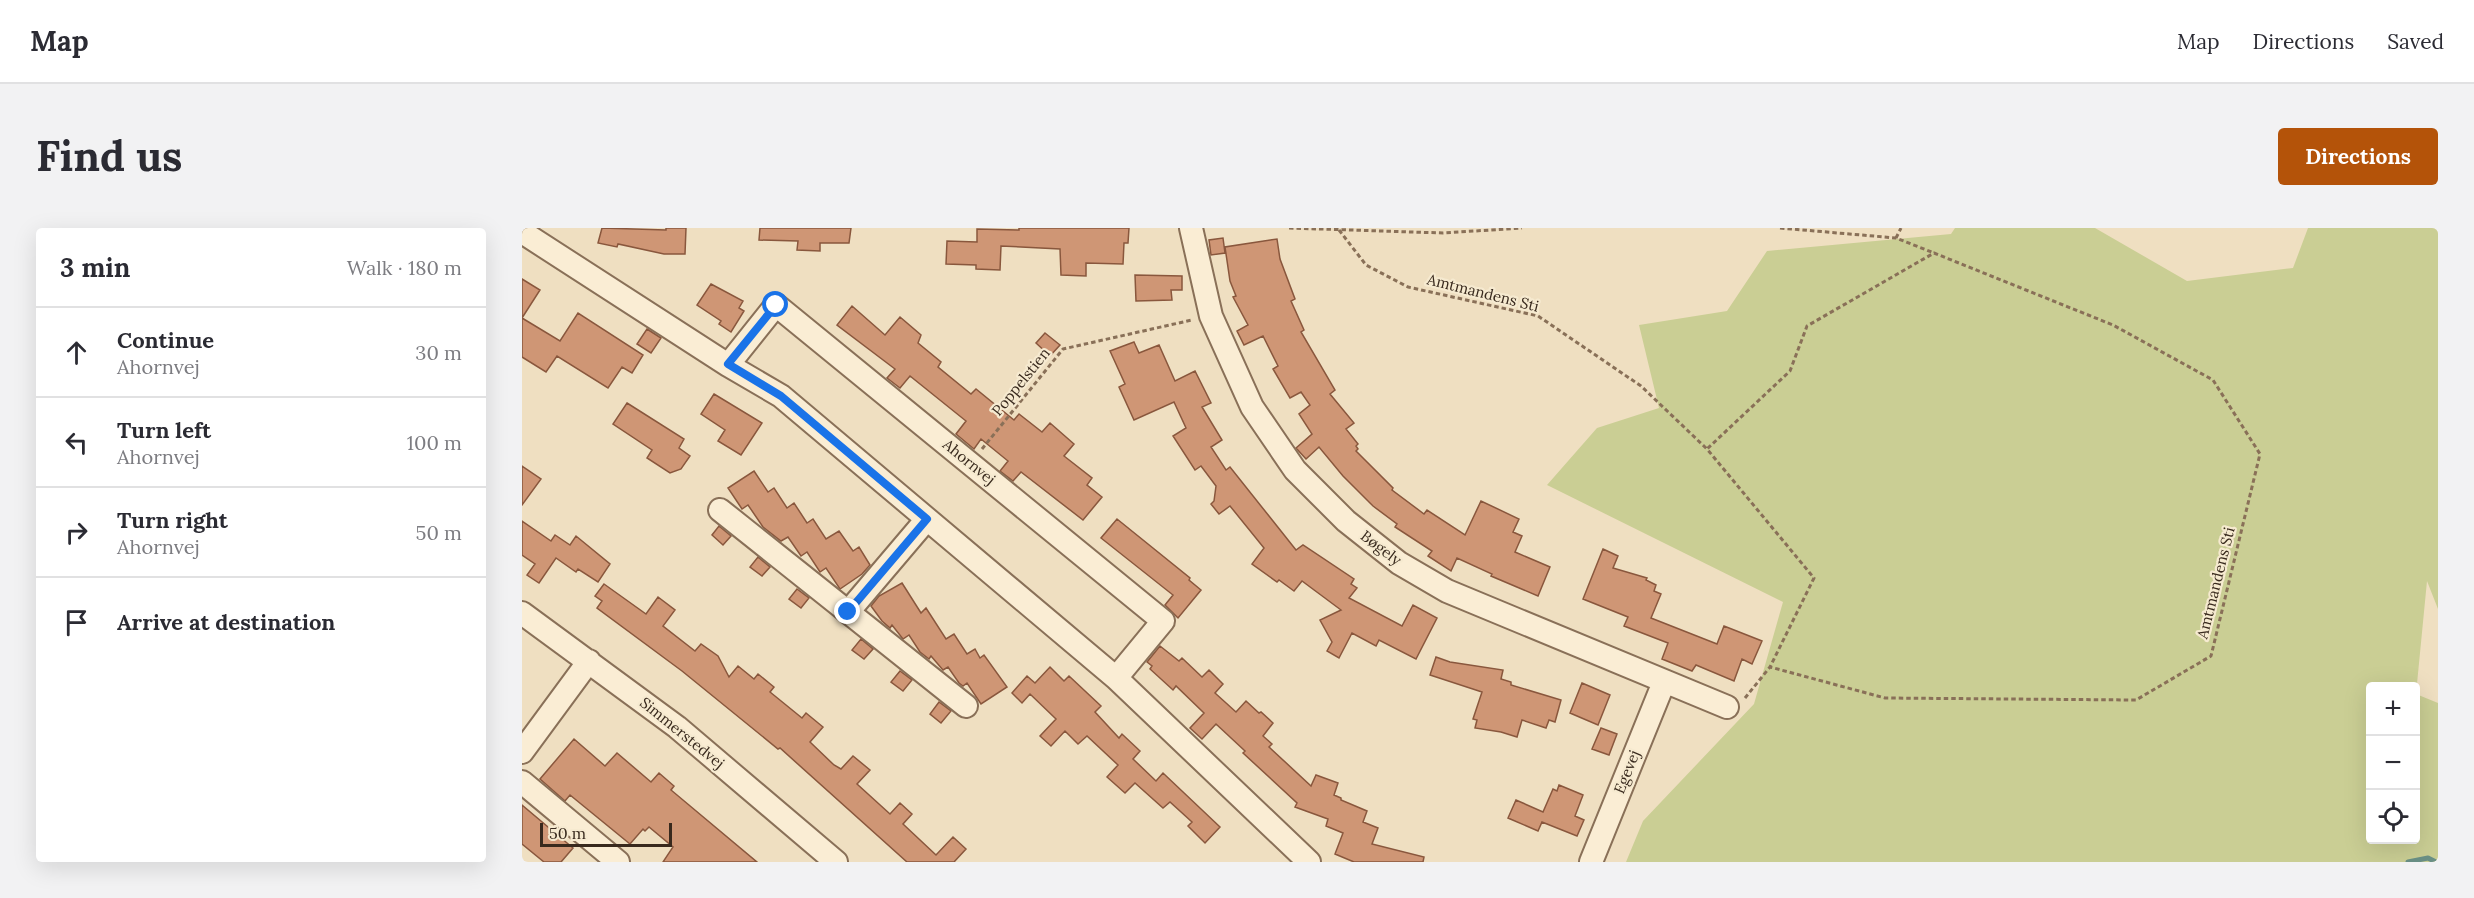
<!DOCTYPE html>
<meta charset="utf-8">
<style>
:root{--surface:#fff;--page:#f2f2f3;--text:#2b2b33;--muted:#7c7c81;--line:#e1e1e2;--accent:#b45309}
body{margin:0;font-family:Lora,serif;background:var(--page);color:var(--text)}
.controls{position:absolute;right:18px;bottom:18px;display:grid;overflow:hidden;border-radius:6px;box-shadow:0 6px 24px #0002}
.controls button{width:54px;height:54px;display:grid;place-items:center;padding:0;border:0;border-bottom:2px solid var(--line);background:var(--surface);color:var(--text);font:30px sans-serif}
.scale{position:absolute;left:18px;bottom:15px;width:132px;box-sizing:border-box;padding-left:6px;border:3px solid #38291d;border-top:0;font-size:16px;line-height:21px;white-space:nowrap;color:#38291d;-webkit-text-stroke:4px #f6ead0;paint-order:stroke}
.stop{position:absolute;width:18px;height:18px;margin:-14px;border:4px solid #1a73e8;border-radius:50%;background:#fff}
.stop.end{background:#1a73e8;border-color:#fff;box-shadow:0 2px 6px #0008}
.list{margin:0;padding:0;list-style:none}
h2{display:flex;justify-content:space-between;align-items:center;height:78px;margin:0;padding:0 24px;font-size:26px}
h2 small{font-size:20px;font-weight:400;color:var(--muted)}
.list li{display:grid;grid-template-columns:39px 1fr auto;gap:18px;align-items:center;box-sizing:border-box;height:90px;padding:0 24px;border-top:2px solid var(--line)}
.list b{display:block;font-size:22px;white-space:nowrap}
.list p{margin:0;font-size:20px;white-space:nowrap;color:var(--muted)}
.list em{font-size:20px;font-style:normal;color:var(--muted)}
.icon{flex:none;width:33px;height:33px;fill:none;stroke:currentColor;stroke-width:2;stroke-linecap:round;stroke-linejoin:round}
.map{position:relative;flex:none;width:1916px;height:634px;overflow:hidden;border-radius:6px}
header{display:flex;align-items:center;gap:36px;box-sizing:border-box;height:84px;padding:0 30px;background:var(--surface);border-bottom:2px solid var(--line)}
header strong{font-size:28px}
nav{display:flex;gap:33px;margin-inline-start:auto;font-size:21px}
.intro{display:flex;align-items:center;justify-content:space-between;box-sizing:border-box;height:144px;padding:0 36px}
h1{margin:0;font-size:42px}
.button{padding:15px 27px;border-radius:6px;background:var(--accent);color:#fff;font-size:21px;font-weight:700}
main{display:flex;gap:36px;padding:0 36px}
aside{flex:1;background:var(--surface);border-radius:6px;box-shadow:0 6px 24px #0002}
.map>svg:first-child{display:block}
.green{fill:#cace94;fill-rule:evenodd}
.lines{fill:none;stroke-linecap:round;stroke-linejoin:round}
.stream{stroke:#6a9085;stroke-width:5}
.building{fill:#cf9675;stroke:#89573d;stroke-width:1.5}
.minor-casing{stroke:#897058;stroke-width:26}
.path{stroke:#897058;stroke-width:3;stroke-dasharray:4.5 3;stroke-linecap:butt}
.minor{stroke:#faedd4;stroke-width:22}
.route{stroke:#1a73e8;stroke-width:8}
.labels{text-anchor:middle;stroke-width:4.5;stroke-linejoin:round;paint-order:stroke}
.street-label{font-size:15px;fill:#38291d;stroke:#f6ead0}
</style>
<header>
<strong>Map</strong>
<nav><a>Map</a><a>Directions</a><a>Saved</a></nav>
</header>
<div class="intro"><h1>Find us</h1><a class="button">Directions</a></div>
<main>
<aside>
<h2>3 min<small>Walk · 180 m</small></h2>
<ul class="list">
<li><svg class="icon" aria-label="ahead" viewBox="0 0 24 24"><path d="M12 20V5M6 11l6-6 6 6"/></svg><div><b>Continue</b><p>Ahornvej</p></div><em>30 m</em></li>
<li><svg class="icon" aria-label="left" viewBox="0 0 24 24"><path d="M17 20v-9H6M10 6l-5 5 5 5"/></svg><div><b>Turn left</b><p>Ahornvej</p></div><em>100 m</em></li>
<li><svg class="icon" aria-label="right" viewBox="0 0 24 24"><path d="M7 20v-9h11M14 6l5 5-5 5"/></svg><div><b>Turn right</b><p>Ahornvej</p></div><em>50 m</em></li>
<li><svg class="icon" aria-label="arrive" viewBox="0 0 24 24"><path d="M6 21V4h12l-3 4 3 4H6"/></svg><div><b>Arrive at destination</b></div></li>
</ul>
</aside>
<div class="map">
<svg width="1916" height="634" viewBox="0 0 1916 634">
<rect width="100%" height="100%" fill="#efdfc1"/>
<!-- green -->
<path class="green" d="M 1433,0 L 1573,0 L 1665,53 L 1771,40 L 1786,0 L 1916,0 L 1916,381 L 1905,353 L 1894,466 L 1916,475 L 1916,634 L 1104,634 L 1121,593 L 1232,476 L 1261,374 L 1025,257 L 1075,200 L 1137,180 L 1117,97 L 1205,83 L 1245,23 L 1429,6 ZM 1848,458 L 1894,458 L 1894,612 L 1848,612 Z"/>
<g class="lines">
<!-- stream -->
<path class="stream" d="M 1886,634 L 1906,630 L 1914,634"/>
</g>
<!-- building -->
<path class="building" d="M 80,0 L 144,2 L 144,0 L 164,0 L 163,26 L 142,26 L 96,16 L 95,19 L 76,15 Z
M 238,0 L 329,0 L 327,15 L 298,15 L 298,23 L 275,22 L 276,13 L 237,12 Z
M 497,0 L 607,0 L 606,15 L 602,15 L 601,36 L 564,35 L 564,48 L 539,47 L 538,21 L 479,18 L 478,42 L 454,41 L 454,37 L 424,36 L 425,13 L 455,14 L 455,1 L 497,2 Z
M 701,10 L 703,25 L 689,27 L 687,12 Z
M 755,11 L 758,31 L 773,71 L 769,73 L 782,102 L 779,104 L 813,162 L 808,166 L 832,195 L 824,201 L 836,216 L 834,218 L 836,221 L 834,223 L 871,260 L 870,262 L 902,286 L 905,282 L 943,307 L 959,273 L 997,291 L 991,304 L 1000,308 L 993,324 L 1028,339 L 1016,368 L 969,348 L 970,346 L 935,330 L 929,343 L 906,328 L 910,323 L 873,299 L 875,296 L 851,278 L 821,248 L 797,219 L 784,231 L 774,220 L 790,206 L 777,186 L 788,177 L 779,164 L 768,170 L 751,141 L 756,138 L 741,108 L 722,117 L 715,103 L 726,97 L 711,69 L 714,68 L 708,53 L 703,19 Z
M 613,47 L 660,48 L 660,62 L 649,62 L 650,72 L 614,73 Z
M 0,51 L 18,62 L 0,90 L 38,113 L 56,85 L 121,127 L 110,145 L 100,139 L 86,160 L 35,128 L 24,144 L 0,129 Z
M 189,56 L 221,73 L 217,80 L 222,83 L 209,104 L 197,96 L 199,93 L 175,77 Z
M 330,78 L 363,107 L 378,89 L 399,107 L 396,115 L 419,134 L 416,139 L 449,166 L 454,161 L 492,192 L 497,186 L 520,204 L 528,195 L 552,216 L 542,228 L 570,250 L 565,257 L 580,269 L 561,292 L 499,244 L 491,253 L 478,243 L 486,233 L 459,211 L 452,221 L 434,206 L 444,193 L 388,148 L 378,160 L 365,150 L 373,141 L 315,97 Z
M 125,101 L 139,110 L 129,125 L 115,116 Z
M 523,105 L 538,117 L 528,128 L 514,115 Z
M 612,114 L 617,125 L 637,117 L 653,153 L 673,143 L 689,175 L 680,179 L 700,212 L 689,219 L 704,242 L 708,239 L 774,322 L 781,317 L 832,351 L 829,356 L 835,360 L 827,370 L 880,398 L 891,377 L 915,390 L 894,431 L 857,412 L 854,418 L 830,405 L 817,430 L 805,423 L 810,414 L 798,392 L 819,382 L 780,353 L 772,363 L 757,352 L 755,354 L 730,336 L 742,320 L 708,278 L 697,286 L 689,276 L 692,273 L 694,258 L 679,238 L 673,242 L 651,208 L 664,200 L 652,174 L 612,192 L 597,159 L 603,156 L 588,123 Z
M 192,166 L 240,195 L 219,227 L 196,213 L 203,202 L 179,186 Z
M 105,175 L 162,211 L 157,220 L 168,228 L 159,241 L 148,245 L 125,230 L 130,222 L 91,196 Z
M 0,238 L 19,251 L 0,277 Z
M 232,243 L 246,264 L 252,260 L 265,280 L 272,275 L 285,295 L 291,291 L 304,311 L 317,303 L 331,323 L 337,319 L 348,337 L 340,346 L 318,361 L 304,340 L 298,344 L 285,324 L 279,328 L 266,309 L 259,313 L 241,299 L 226,277 L 220,281 L 206,260 Z
M 595,291 L 668,350 L 667,352 L 679,362 L 656,390 L 643,377 L 651,367 L 579,310 Z
M 0,293 L 29,313 L 33,307 L 48,317 L 54,308 L 88,336 L 76,354 L 56,341 L 54,344 L 34,330 L 17,355 L 5,347 L 13,336 L 0,327 Z
M 197,298 L 209,308 L 201,317 L 190,307 Z
M 1081,321 L 1096,328 L 1091,340 L 1125,350 L 1124,352 L 1134,357 L 1132,363 L 1139,366 L 1129,390 L 1195,416 L 1202,398 L 1240,413 L 1230,436 L 1220,431 L 1212,453 L 1174,437 L 1170,443 L 1140,431 L 1146,415 L 1102,398 L 1106,389 L 1061,371 Z
M 236,329 L 248,339 L 240,348 L 228,339 Z
M 380,355 L 399,385 L 404,380 L 424,411 L 432,406 L 445,426 L 453,421 L 458,430 L 462,427 L 485,459 L 459,476 L 445,455 L 441,458 L 437,455 L 426,439 L 421,442 L 409,428 L 407,431 L 398,424 L 387,407 L 381,411 L 370,397 L 368,400 L 360,393 L 349,378 L 357,368 Z
M 82,356 L 124,386 L 136,369 L 153,382 L 141,398 L 173,423 L 179,416 L 196,428 L 207,449 L 216,438 L 232,451 L 236,446 L 252,459 L 248,464 L 280,490 L 284,485 L 301,499 L 288,514 L 312,537 L 319,541 L 331,528 L 348,542 L 335,556 L 368,586 L 378,575 L 390,586 L 381,596 L 414,627 L 431,609 L 444,621 L 432,634 L 385,634 L 258,520 L 256,521 L 160,443 L 75,380 L 80,373 L 73,368 Z
M 275,361 L 287,370 L 279,380 L 267,371 Z
M 339,411 L 351,421 L 342,431 L 330,422 Z
M 638,418 L 657,433 L 660,430 L 680,449 L 687,442 L 701,456 L 693,465 L 714,484 L 724,473 L 737,485 L 739,484 L 751,495 L 741,508 L 750,516 L 747,519 L 789,558 L 794,547 L 816,555 L 812,567 L 819,570 L 819,572 L 845,583 L 841,594 L 856,600 L 850,616 L 902,629 L 901,634 L 832,634 L 813,626 L 821,605 L 804,598 L 806,591 L 773,579 L 775,575 L 721,525 L 723,523 L 694,496 L 680,511 L 668,500 L 682,485 L 654,458 L 651,462 L 628,441 L 630,438 L 625,434 Z
M 914,429 L 928,434 L 981,442 L 979,451 L 989,454 L 989,457 L 1039,472 L 1033,494 L 1027,492 L 1024,500 L 1000,492 L 995,509 L 979,504 L 953,500 L 955,492 L 951,491 L 960,464 L 908,447 Z
M 528,439 L 542,453 L 547,448 L 579,478 L 573,484 L 597,510 L 600,506 L 618,523 L 611,531 L 634,553 L 641,545 L 698,599 L 683,615 L 666,598 L 670,594 L 648,574 L 641,580 L 613,555 L 603,565 L 585,549 L 596,537 L 565,508 L 556,516 L 543,503 L 529,518 L 518,508 L 534,491 L 508,466 L 500,475 L 490,465 L 505,448 L 513,455 Z
M 378,443 L 390,452 L 381,463 L 369,454 Z
M 1060,455 L 1088,467 L 1076,497 L 1048,485 Z
M 417,474 L 429,483 L 419,495 L 408,486 Z
M 1079,500 L 1095,506 L 1087,527 L 1070,521 Z
M 52,511 L 83,538 L 95,525 L 129,554 L 137,545 L 152,558 L 149,562 L 235,634 L 141,634 L 151,619 L 127,599 L 123,603 L 121,601 L 108,616 L 48,567 L 43,573 L 18,551 Z
M 1037,557 L 1061,567 L 1053,588 L 1062,592 L 1055,608 L 1020,594 L 1016,603 L 986,590 L 994,572 L 1021,584 L 1031,561 L 1035,563 Z
M 0,577 L 51,620 L 39,634 L 22,634 L 0,616 Z"/>
<g class="lines">
<defs>
<path id="minor" d="M 669,0 L 689,88 L 730,179 L 773,242 L 824,293 L 877,335 L 925,363 L 1205,479
M 0,4 L 206,137 L 259,168 L 594,450 L 787,634
M 206,137 L 254,77 L 641,393 L 594,450
M 198,282 L 444,478
M 326,384 L 405,291
M 0,385 L 155,499 L 314,634
M 0,524 L 67,433
M 0,554 L 96,634
M 1069,634 L 1142,454"/>
</defs>
<!-- minor casing -->
<use href="#minor" class="minor-casing"/>
<!-- path -->
<path class="path" d="M 767,0 L 921,5 L 1000,0
M 1258,0 L 1374,10 L 1412,25
M 817,2 L 844,37 L 886,59 L 1016,88 L 1119,158 L 1185,221
M 1374,10 L 1379,0
M 460,221 L 541,121 L 670,92
M 1223,470 L 1248,439 L 1292,350 L 1185,221 L 1268,143 L 1285,98 L 1412,25 L 1591,97 L 1691,152 L 1738,226 L 1689,428 L 1614,472 L 1363,470 L 1248,439"/>
<!-- minor -->
<use href="#minor" class="minor"/>
</g>
<g class="lines">
<!-- route -->
<path class="route" d="M 254,77 L 206,136 L 259,168 L 405,291 L 326,384"/>
</g>
<g class="labels">
<!-- street labels -->
<g class="street-label">
<text transform="translate(961 65) rotate(14)" y="5">Amtmandens Sti</text>
<text transform="translate(499 154) rotate(-51)" y="5">Poppelstien</text>
<text transform="translate(447 234) rotate(39)" y="5">Ahornvej</text>
<text transform="translate(859 320) rotate(37)" y="5">Bøgely</text>
<text transform="translate(1694 355) rotate(-76)" y="5">Amtmandens Sti</text>
<text transform="translate(160 505) rotate(39)" y="5">Simmerstedvej</text>
<text transform="translate(1105 544) rotate(-68)" y="5">Egevej</text>
</g>
</g>
</svg>
<div class="controls">
<button>+</button>
<button>−</button>
<button><svg class="icon" aria-label="locate" viewBox="0 0 24 24"><circle cx="12" cy="12" r="6"/><path d="M12 2v4M12 18v4M2 12h4M18 12h4"/></svg></button>
</div>
<div class="scale">50 m</div>
<div class="stop" style="left:254px;top:77px"></div>
<div class="stop end" style="left:326px;top:384px"></div>
</div>
</main>
